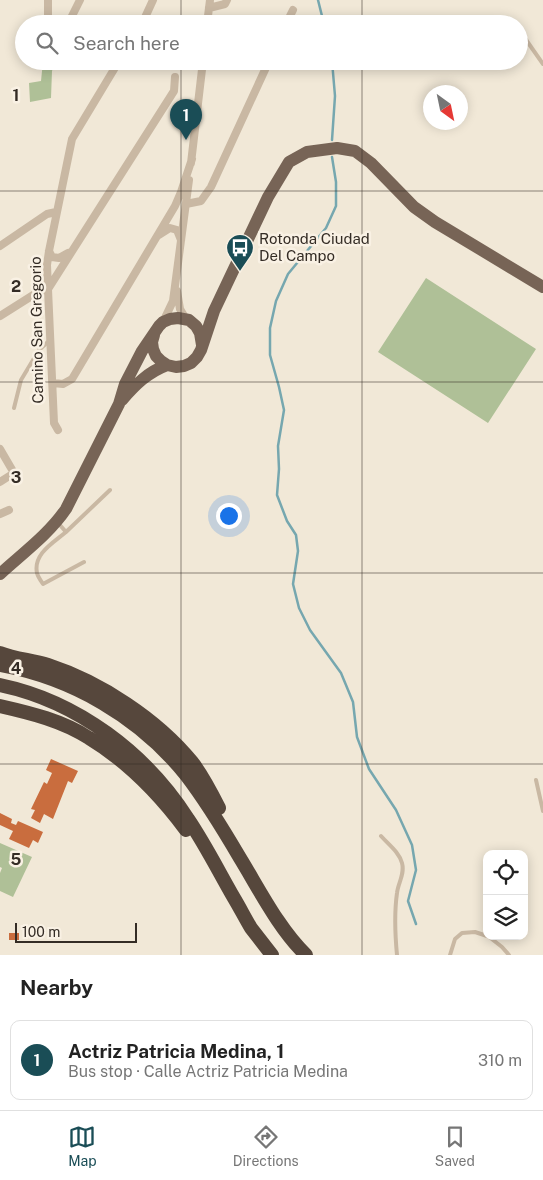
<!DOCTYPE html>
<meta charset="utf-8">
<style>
:root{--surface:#fff;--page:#f2f2f2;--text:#222;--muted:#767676;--line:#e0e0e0;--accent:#1a4d56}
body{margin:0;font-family:"Public Sans",sans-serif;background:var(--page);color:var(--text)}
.controls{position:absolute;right:15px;bottom:15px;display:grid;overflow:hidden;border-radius:10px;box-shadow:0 2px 12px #0003}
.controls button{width:45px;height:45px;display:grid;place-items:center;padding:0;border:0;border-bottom:1px solid var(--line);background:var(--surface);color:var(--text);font:25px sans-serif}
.compass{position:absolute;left:423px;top:85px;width:45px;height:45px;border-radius:50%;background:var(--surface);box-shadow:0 2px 12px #0003;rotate:147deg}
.scale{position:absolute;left:15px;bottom:12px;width:122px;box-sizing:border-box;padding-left:5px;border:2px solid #342c25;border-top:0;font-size:14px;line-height:18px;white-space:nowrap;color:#342c25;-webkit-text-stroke:4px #f9f1e4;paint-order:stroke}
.you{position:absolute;left:228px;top:515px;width:18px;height:18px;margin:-12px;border:4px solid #fff;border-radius:50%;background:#1a73e8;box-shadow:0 0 0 8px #1a73e833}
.badge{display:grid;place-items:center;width:32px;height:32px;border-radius:50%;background:var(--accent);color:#fff;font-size:16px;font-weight:700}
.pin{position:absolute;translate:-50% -41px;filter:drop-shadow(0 1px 2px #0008)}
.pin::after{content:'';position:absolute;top:26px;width:18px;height:15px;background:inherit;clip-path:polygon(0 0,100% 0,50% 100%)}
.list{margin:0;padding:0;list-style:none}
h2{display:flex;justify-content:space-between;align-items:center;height:65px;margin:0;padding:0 20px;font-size:21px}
h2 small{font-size:16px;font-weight:400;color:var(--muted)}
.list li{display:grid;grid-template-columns:32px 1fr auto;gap:15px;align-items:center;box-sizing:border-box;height:80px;margin:0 10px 10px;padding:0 10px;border:1px solid var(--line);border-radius:10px}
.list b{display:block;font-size:19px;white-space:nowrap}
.list p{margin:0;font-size:16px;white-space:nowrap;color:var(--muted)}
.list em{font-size:16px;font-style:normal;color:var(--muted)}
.icon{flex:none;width:28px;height:28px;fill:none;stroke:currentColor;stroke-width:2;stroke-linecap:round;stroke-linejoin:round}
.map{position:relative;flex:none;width:543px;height:955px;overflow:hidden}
.search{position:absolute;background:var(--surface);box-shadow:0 2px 12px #0003;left:15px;right:15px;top:15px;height:55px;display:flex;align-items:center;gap:12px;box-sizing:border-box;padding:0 18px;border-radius:28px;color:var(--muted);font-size:19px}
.sheet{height:155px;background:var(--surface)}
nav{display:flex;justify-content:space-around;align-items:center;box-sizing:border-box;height:70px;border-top:1px solid var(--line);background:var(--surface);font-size:14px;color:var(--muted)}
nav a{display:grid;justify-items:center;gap:2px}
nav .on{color:var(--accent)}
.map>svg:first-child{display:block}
.green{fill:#afc097}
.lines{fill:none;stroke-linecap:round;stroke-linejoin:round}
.stream{stroke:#76a7af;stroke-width:2.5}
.building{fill:#c96d3e}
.service{stroke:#c9b8a3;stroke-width:4}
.minor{stroke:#c9b8a3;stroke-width:8}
.primary{stroke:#776456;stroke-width:12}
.motorway{stroke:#56473c;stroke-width:14}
.grid{fill:none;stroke:#342c25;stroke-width:1;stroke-opacity:0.55}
.labels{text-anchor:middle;stroke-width:5;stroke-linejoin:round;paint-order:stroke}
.poi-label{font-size:15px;fill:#342c25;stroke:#f9f1e4;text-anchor:start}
.street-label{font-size:15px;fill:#342c25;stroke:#f9f1e4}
.grid-label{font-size:16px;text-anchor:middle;font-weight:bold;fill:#342c25;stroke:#f9f1e4;stroke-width:5;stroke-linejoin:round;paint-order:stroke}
</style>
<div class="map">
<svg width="543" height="955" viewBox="0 0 543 955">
<rect width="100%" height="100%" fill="#f1e8d7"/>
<!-- green -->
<path class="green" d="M 43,61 L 56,61 L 52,71 L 51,98 L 30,102 L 29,83 L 41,81 Z
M 426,278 L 536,349 L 488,423 L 378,352 Z
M 0,843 L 32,857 L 13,897 L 0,891 L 0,873 L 2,868 L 0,867 Z"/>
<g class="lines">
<!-- stream -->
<path class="stream" d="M 318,0 L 324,24
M 332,61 L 335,96 L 332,140
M 332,157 L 336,182 L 336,206 L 326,228 L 288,274 L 276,301 L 270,328 L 270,355 L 279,387 L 284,410 L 278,446 L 279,469 L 277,495 L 287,521 L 296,535 L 298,551 L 293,584 L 299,608 L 310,630 L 341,673 L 353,702 L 357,737 L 369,769 L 396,810 L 412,845 L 416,870 L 408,901 L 416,924"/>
</g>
<!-- building -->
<path class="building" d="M 51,759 L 78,771 L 72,783 L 68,781 L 53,819 L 44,814 L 40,823 L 31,818 L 35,810 L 31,809 L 44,782 L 47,784 L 52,773 L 46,770 Z
M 0,813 L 12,819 L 11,823 L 16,825 L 18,821 L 43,832 L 38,843 L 33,840 L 29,848 L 9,839 L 13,831 L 0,825 Z
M 9,933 L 19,933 L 19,940 L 9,940 Z"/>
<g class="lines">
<!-- service -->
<path class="service" d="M 522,34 L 543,64
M 14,408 L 21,380 L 39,350 L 50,340
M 59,524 L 66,532 C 53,543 33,554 37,573 C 38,577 41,581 43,584 L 84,562
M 66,532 L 110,490
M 536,780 L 543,811
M 381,836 C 389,845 399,852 402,863 C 405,874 398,883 397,893 C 394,914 395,934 397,955
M 488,936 L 502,947 L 509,955
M 450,955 L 455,939 L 462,933 L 475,932 L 487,936"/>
<!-- minor -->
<path class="minor" d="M 209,8 L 225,4 L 227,0
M 48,24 L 48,0
M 68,24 L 80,0
M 142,24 L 153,0
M 207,24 L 210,0
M 286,24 L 293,10
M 191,163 L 203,61
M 186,204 L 201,201 L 211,187 L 269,61
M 159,235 L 170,228 L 177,230 L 181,240
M 0,246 L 47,214 L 56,212
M 49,251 L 52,257 L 59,258 L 68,253
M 177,291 L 180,309 L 186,319
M 0,316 L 38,292 L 48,289 L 174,91 L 175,77
M 163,322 L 173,301 L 189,180
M 53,383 L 63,384 L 72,379 L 175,206 L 181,192 L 192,159
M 58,430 L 54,423 L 48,289 L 47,265 L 49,251 L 72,139 L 119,61
M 0,449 L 14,473 L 0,482
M 0,514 L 9,510"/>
<!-- primary -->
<path class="primary" d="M 154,335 L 152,342 L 153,349 L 156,356 L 161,361 L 167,365 L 176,367 L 184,366 L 191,363 L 197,357 L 201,350 L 214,311 L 268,197 L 289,162 L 307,152 L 337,148 L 355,151 L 371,163 L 414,207 L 435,222 L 543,287
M 122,400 C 135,385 148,372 167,365
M 0,574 C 23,553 49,534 66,509 L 119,404 L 125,384 L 142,351 L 159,326 L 163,322 L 170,319 L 178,318 L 189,320 L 196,326 L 200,333 L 202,345"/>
<!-- motorway -->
<path class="motorway" d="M 0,653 C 15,659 32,660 48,665 C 100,682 157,719 192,762 C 203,776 211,792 219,808
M 0,665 C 72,678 140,717 186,775 C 206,801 223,829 240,858 C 259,889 279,929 306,955
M 0,685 C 77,701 146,753 188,819 C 205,844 219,872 234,898 C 240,908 245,918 251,928 C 258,937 265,946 272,955
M 0,706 C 31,713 63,721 89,738 C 127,761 160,795 186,830"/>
</g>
<!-- grid -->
<path class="grid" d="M 181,0 L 181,24M 362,0 L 362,24M 181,61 L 181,955M 362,61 L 362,955M 0,191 L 543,191M 0,382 L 543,382M 0,573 L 543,573M 0,764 L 543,764"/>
<!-- icons -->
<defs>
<symbol id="bus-pin" viewBox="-11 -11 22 30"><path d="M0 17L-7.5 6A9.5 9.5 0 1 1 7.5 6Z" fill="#1a4d56" stroke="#f9f1e4"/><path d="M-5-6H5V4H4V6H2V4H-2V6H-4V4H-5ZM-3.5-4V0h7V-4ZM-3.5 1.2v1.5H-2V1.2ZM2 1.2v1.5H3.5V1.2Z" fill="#fff"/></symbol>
</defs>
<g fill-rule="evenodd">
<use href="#bus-pin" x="224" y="232" width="32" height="43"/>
</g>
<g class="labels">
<!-- poi labels -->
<g class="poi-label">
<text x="259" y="244">Rotonda Ciudad<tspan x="259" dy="17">Del Campo</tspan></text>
</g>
<!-- street labels -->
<g class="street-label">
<text transform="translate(37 330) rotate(-91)" y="5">Camino San Gregorio</text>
</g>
</g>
<g class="grid-label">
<text x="16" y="101">1</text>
<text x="16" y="292">2</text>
<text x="16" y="483">3</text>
<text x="16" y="674">4</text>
<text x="16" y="865">5</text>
</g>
</svg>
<div class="controls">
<button><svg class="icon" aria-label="locate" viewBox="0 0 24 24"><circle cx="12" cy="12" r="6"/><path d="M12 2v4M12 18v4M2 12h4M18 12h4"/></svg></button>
<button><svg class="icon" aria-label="layers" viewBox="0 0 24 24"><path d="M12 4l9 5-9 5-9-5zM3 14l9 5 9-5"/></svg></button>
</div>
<svg class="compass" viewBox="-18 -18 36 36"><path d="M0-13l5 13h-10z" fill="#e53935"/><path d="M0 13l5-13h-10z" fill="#767676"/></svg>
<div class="scale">100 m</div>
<div class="you"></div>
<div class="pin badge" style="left:186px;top:140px">1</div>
<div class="search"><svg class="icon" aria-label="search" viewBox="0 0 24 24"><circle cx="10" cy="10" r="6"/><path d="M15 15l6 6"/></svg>Search here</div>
</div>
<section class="sheet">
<h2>Nearby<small></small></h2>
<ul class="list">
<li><span class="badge">1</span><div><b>Actriz Patricia Medina, 1</b><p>Bus stop · Calle Actriz Patricia Medina</p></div><em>310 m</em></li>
</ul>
</section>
<nav>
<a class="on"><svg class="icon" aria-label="map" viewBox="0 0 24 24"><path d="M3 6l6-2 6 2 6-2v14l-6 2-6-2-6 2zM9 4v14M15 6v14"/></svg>Map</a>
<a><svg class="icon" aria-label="directions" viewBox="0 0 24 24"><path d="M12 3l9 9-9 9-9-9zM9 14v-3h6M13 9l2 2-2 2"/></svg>Directions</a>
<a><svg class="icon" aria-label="saved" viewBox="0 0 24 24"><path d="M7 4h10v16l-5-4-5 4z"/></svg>Saved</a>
</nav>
